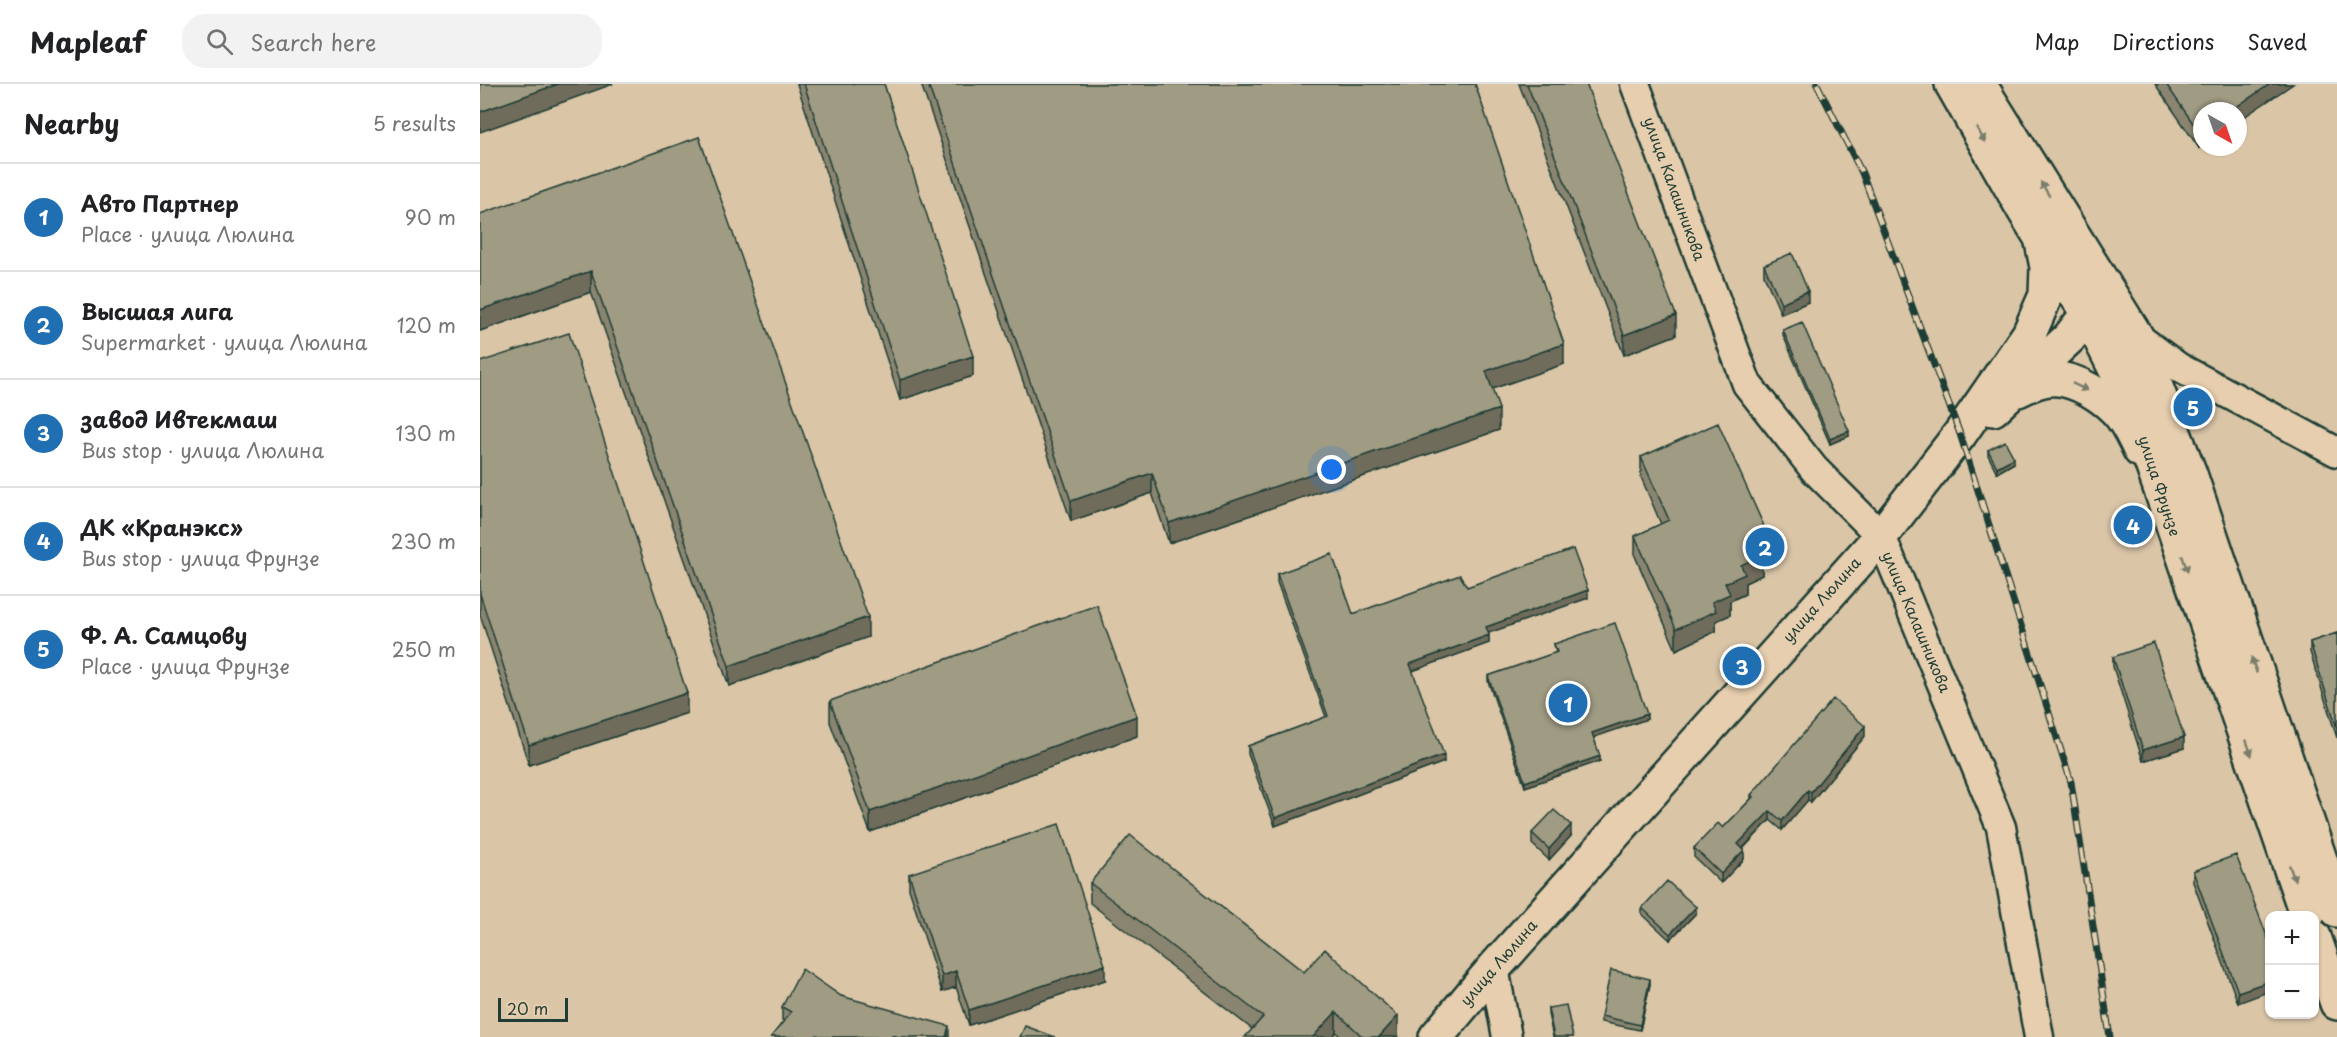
<!DOCTYPE html>
<meta charset="utf-8">
<style>
:root{--surface:#fff;--page:#f2f2f2;--text:#202124;--muted:#757577;--line:#e0e0e0;--accent:#1f6fb2}
body{margin:0;font-family:"Playpen Sans",sans-serif;background:var(--page);color:var(--text)}
.controls{position:absolute;right:18px;bottom:18px;display:grid;overflow:hidden;border-radius:12px;box-shadow:0 2px 4px #0004}
.controls button{width:54px;height:54px;display:grid;place-items:center;padding:0;border:0;border-bottom:2px solid var(--line);background:var(--surface);color:var(--text);font:30px sans-serif}
.compass{position:absolute;left:1713px;top:18px;width:54px;height:54px;border-radius:50%;background:var(--surface);box-shadow:0 2px 4px #0004;rotate:140deg}
.scale{position:absolute;left:18px;bottom:15px;width:70px;box-sizing:border-box;padding-left:6px;border:3px solid #1f3d34;border-top:0;font-size:16px;line-height:21px;white-space:nowrap;color:#1f3d34;-webkit-text-stroke:4px #e6ceae;paint-order:stroke}
.you{position:absolute;left:852px;top:386px;width:21px;height:21px;margin:-15px;border:4px solid #fff;border-radius:50%;background:#1a73e8;box-shadow:0 0 0 9px #1a73e833}
.badge{display:grid;place-items:center;width:39px;height:39px;border-radius:50%;background:var(--accent);color:#fff;font-size:20px;font-weight:700}
.pin{position:absolute;translate:-50% -50%;border:3px solid #fff;box-shadow:0 2px 6px #0006}
.list{margin:0;padding:0;list-style:none}
h2{display:flex;justify-content:space-between;align-items:center;height:78px;margin:0;padding:0 24px;font-size:26px}
h2 small{font-size:20px;font-weight:400;color:var(--muted)}
.list li{display:grid;grid-template-columns:39px 1fr auto;gap:18px;align-items:center;box-sizing:border-box;height:108px;padding:0 24px;border-top:2px solid var(--line)}
.list b{display:block;font-size:22px;white-space:nowrap}
.list p{margin:0;font-size:20px;white-space:nowrap;color:var(--muted)}
.list em{font-size:20px;font-style:normal;color:var(--muted)}
.icon{flex:none;width:33px;height:33px;fill:none;stroke:currentColor;stroke-width:2;stroke-linecap:round;stroke-linejoin:round}
.map{position:relative;flex:none;width:1857px;height:953px;overflow:hidden}
header{display:flex;align-items:center;gap:36px;box-sizing:border-box;height:84px;padding:0 30px;background:var(--surface);border-bottom:2px solid var(--line)}
header strong{font-size:28px}
nav{display:flex;gap:33px;margin-inline-start:auto;font-size:21px}
.search{width:420px;height:54px;background:var(--page);display:flex;align-items:center;gap:15px;box-sizing:border-box;padding:0 21px;border-radius:24px;color:var(--muted);font-size:22px}
main{display:flex}
aside{flex:1;background:var(--surface)}
.map>svg:first-child{display:block}
.lines{fill:none;stroke-linecap:round;stroke-linejoin:round}
.street-casing{stroke:#1f3d34;stroke-width:33}
.secondary-casing{stroke:#1f3d34;stroke-width:38}
.highway-casing{stroke:#1f3d34;stroke-width:38}
.street{stroke:#e6ceae;stroke-width:28}
.secondary{stroke:#e6ceae;stroke-width:33}
.highway{stroke:#e6ceae;stroke-width:33}
.rail-casing{stroke:#1f3d34;stroke-width:7}
.rail{stroke:#e6ceae;stroke-width:4.5;stroke-dasharray:14;stroke-linecap:butt}
.wall{fill:#8a8571;stroke:#1f3d34;stroke-width:1.5}
.shaded-wall{fill:#706c5c;stroke:#1f3d34;stroke-width:1.5}
.building{fill:#a09b83;stroke:#1f3d34;stroke-width:1.5}
.oneway{fill:#797e6b}
.labels{text-anchor:middle;stroke-width:4.5;stroke-linejoin:round;paint-order:stroke}
.street-label{font-size:15px;fill:#1f3d34;stroke:#e6ceae}
</style>
<header>
<strong>Mapleaf</strong>
<div class="search"><svg class="icon" aria-label="search" viewBox="0 0 24 24"><circle cx="10" cy="10" r="6"/><path d="M15 15l6 6"/></svg>Search here</div>
<nav><a>Map</a><a>Directions</a><a>Saved</a></nav>
</header>
<main>
<aside>
<h2>Nearby<small>5 results</small></h2>
<ul class="list">
<li><span class="badge">1</span><div><b>Авто Партнер</b><p>Place · улица Люлина</p></div><em>90 m</em></li>
<li><span class="badge">2</span><div><b>Высшая лига</b><p>Supermarket · улица Люлина</p></div><em>120 m</em></li>
<li><span class="badge">3</span><div><b>завод Ивтекмаш</b><p>Bus stop · улица Люлина</p></div><em>130 m</em></li>
<li><span class="badge">4</span><div><b>ДК «Кранэкс»</b><p>Bus stop · улица Фрунзе</p></div><em>230 m</em></li>
<li><span class="badge">5</span><div><b>Ф. А. Самцову</b><p>Place · улица Фрунзе</p></div><em>250 m</em></li>
</ul>
</aside>
<div class="map">
<svg width="1857" height="953" viewBox="0 0 1857 953">
<rect width="100%" height="100%" fill="#dac5a7"/>
<filter id="ink" filterUnits="userSpaceOnUse"><feTurbulence type="fractalNoise" baseFrequency=".0167" numOctaves="2"/><feDisplacementMap in="SourceGraphic" scale="12" xChannelSelector="R" yChannelSelector="G"/><feConvolveMatrix kernelMatrix="1 2 1 2 8 2 1 2 1" color-interpolation-filters="sRGB"/></filter>
<g filter="url(#ink)">
<g class="lines">
<defs>
<path id="street" d="M 1155,0 L 1267,300 L 1334,385 L 1401,452 L 1521,743 L 1559,953
M 1656,252 L 1698,283 L 1857,368
M 1014,884 L 1027,953"/>
<path id="secondary" d="M 1538,306 C 1548,301 1557,296 1569,295 C 1594,292 1627,314 1642,333 C 1649,343 1655,355 1660,366
M 1513,325 L 1589,254 L 1608,230 L 1608,204
M 956,953 L 1014,884 L 1401,452 L 1480,350 L 1549,250 L 1566,211 L 1567,183 L 1561,153"/>
<path id="highway" d="M 1472,0 L 1544,126 L 1608,230 L 1648,310 L 1827,832
M 1499,0 L 1656,252 L 1710,390 L 1857,826
M 1834,853 L 1857,919"/>
</defs>
<!-- street casing -->
<use href="#street" class="street-casing"/>
<!-- secondary casing -->
<use href="#secondary" class="secondary-casing"/>
<!-- highway casing -->
<use href="#highway" class="highway-casing"/>
<!-- street -->
<use href="#street" class="street"/>
<!-- secondary -->
<use href="#secondary" class="secondary"/>
<!-- highway -->
<use href="#highway" class="highway"/>
<defs>
<path id="rail" d="M 1337,0 L 1382,89 L 1480,350 L 1591,698 L 1630,953"/>
</defs>
<!-- rail casing -->
<use href="#rail" class="rail-casing"/>
<!-- rail -->
<use href="#rail" class="rail"/>
</g>
<!-- wall -->
<path class="wall" d="M 317,0 L 404,0 L 493,292 L 420,316 Z
M 441,0 L 995,0 L 1084,280 L 1012,305 L 1019,346 L 689,459 L 672,409 L 591,437 Z
M 1039,0 L 1106,0 L 1196,251 L 1144,271 Z
M 1675,0 L 1813,0 L 1722,27 L 1722,61 L 1719,64 Z
M 219,53 L 388,553 L 249,602 L 111,208 L 0,247 Z
M 1284,181 L 1328,218 L 1301,230 L 1284,191 Z
M 1303,246 L 1369,352 L 1350,360 L 1303,251 Z
M 0,278 L 207,629 L 49,681 L 0,531 Z
M 1508,366 L 1534,379 L 1517,389 L 1508,371 Z
M 1161,373 L 1291,478 L 1282,482 L 1282,491 L 1265,499 L 1265,510 L 1250,517 L 1250,531 L 1236,537 L 1236,547 L 1196,566 L 1155,472 L 1155,452 L 1181,440 L 1161,393 Z
M 797,490 L 873,530 L 987,503 L 1108,514 L 1008,549 L 1009,559 L 932,587 L 964,678 L 795,742 L 768,670 L 768,662 L 846,633 L 797,498 Z
M 1857,549 L 1857,654 L 1830,568 L 1830,558 Z
M 1074,560 L 1167,635 L 1114,653 L 1120,677 L 1045,703 L 1008,597 L 1008,592 L 1076,569 Z
M 1633,573 L 1704,664 L 1663,677 L 1633,583 Z
M 350,617 L 657,652 L 390,748 L 350,638 Z
M 1385,652 L 1331,718 L 1328,716 L 1302,746 L 1290,736 L 1263,765 L 1264,775 L 1241,799 L 1214,773 L 1214,764 L 1243,744 L 1271,715 L 1271,711 Z
M 1052,749 L 1091,752 L 1069,776 L 1052,760 Z
M 1713,787 L 1790,860 L 1758,919 L 1713,798 Z
M 429,790 L 625,896 L 489,941 L 476,903 L 462,908 L 429,805 Z
M 610,799 L 824,888 L 918,952 L 917,953 L 861,953 L 856,948 L 772,945 L 610,819 Z
M 1162,824 L 1216,829 L 1190,856 L 1162,830 Z
M 1170,900 L 1160,946 L 1121,938 L 1121,932 Z
M 361,912 L 469,953 L 291,953 L 304,937 L 302,936 L 302,923 Z
M 1068,924 L 1093,953 L 1073,953 L 1068,930 Z"/>
<!-- shaded-wall -->
<path class="shaded-wall" d="M 78,0 L 133,0 L 0,48 L 0,28 Z
M 1790,0 L 1813,0 L 1758,37 L 1758,27 L 1750,27 Z
M 1722,46 L 1722,61 L 1719,64 L 1719,48 Z
M 111,187 L 111,208 L 0,247 L 0,226 Z
M 1328,207 L 1328,218 L 1301,230 L 1301,219 Z
M 1196,231 L 1196,251 L 1144,271 L 1144,251 Z
M 1084,260 L 1084,280 L 1006,307 L 1006,287 Z
M 493,272 L 493,292 L 420,316 L 420,296 Z
M 1019,325 L 1019,346 L 689,459 L 689,439 Z
M 1369,347 L 1369,352 L 1350,360 L 1350,355 Z
M 1534,374 L 1534,379 L 1517,389 L 1517,383 Z
M 672,389 L 672,409 L 591,437 L 591,417 Z
M 1291,458 L 1291,478 L 1282,482 L 1282,491 L 1265,499 L 1265,510 L 1250,517 L 1250,531 L 1236,537 L 1236,547 L 1196,566 L 1196,545 L 1232,518 L 1245,499 L 1261,481 L 1278,464 Z
M 1108,506 L 1108,514 L 1006,550 L 1006,543 Z
M 388,533 L 388,553 L 249,602 L 249,582 Z
M 1009,551 L 1009,559 L 930,588 L 930,580 Z
M 207,609 L 207,629 L 49,681 L 49,661 Z
M 1167,630 L 1167,635 L 1112,654 L 1112,649 Z
M 657,632 L 657,652 L 390,748 L 390,728 Z
M 1385,642 L 1385,652 L 1331,718 L 1331,708 Z
M 1704,653 L 1704,664 L 1663,677 L 1663,666 Z
M 964,671 L 964,678 L 795,742 L 795,734 Z
M 1120,672 L 1120,677 L 1045,703 L 1045,698 Z
M 1328,706 L 1328,716 L 1302,746 L 1302,737 Z
M 1290,727 L 1290,736 L 1258,769 L 1258,760 Z
M 1091,741 L 1091,752 L 1069,776 L 1069,765 Z
M 1264,766 L 1264,775 L 1241,799 L 1241,790 Z
M 1216,823 L 1216,829 L 1190,856 L 1190,850 Z
M 625,881 L 625,896 L 489,941 L 489,926 Z
M 476,887 L 476,903 L 462,908 L 462,892 Z
M 1170,895 L 1170,900 L 1160,946 L 1160,941 Z
M 1790,897 L 1790,907 L 1758,919 L 1758,908 Z
M 856,928 L 856,948 L 852,953 L 833,953 Z
M 918,932 L 918,952 L 917,953 L 899,953 Z
M 469,942 L 469,953 L 466,953 Z"/>
<!-- building -->
<path class="building" d="M 0,0 L 78,0 L 0,28 Z
M 324,0 L 404,0 L 493,272 L 420,296 Z
M 448,0 L 995,0 L 1084,260 L 1006,287 L 1019,325 L 689,439 L 672,389 L 591,417 Z
M 1047,0 L 1106,0 L 1196,231 L 1144,251 Z
M 1686,0 L 1790,0 L 1750,27 L 1722,27 L 1722,46 L 1719,48 Z
M 219,53 L 388,533 L 249,582 L 111,187 L 0,226 L 0,130 Z
M 1312,169 L 1328,207 L 1301,219 L 1284,181 Z
M 1322,238 L 1369,347 L 1350,355 L 1303,246 Z
M 89,249 L 207,609 L 49,661 L 0,510 L 0,278 Z
M 1238,339 L 1291,458 L 1278,464 L 1282,471 L 1261,481 L 1265,490 L 1245,499 L 1250,510 L 1232,518 L 1236,527 L 1196,545 L 1155,452 L 1189,436 L 1161,373 Z
M 1525,357 L 1534,374 L 1517,383 L 1508,366 Z
M 1093,465 L 1108,506 L 1006,543 L 1009,551 L 930,580 L 964,671 L 795,734 L 768,662 L 848,632 L 797,490 L 852,470 L 873,530 L 980,491 L 987,503 Z
M 617,521 L 657,632 L 390,728 L 350,617 Z
M 1135,539 L 1167,630 L 1112,649 L 1120,672 L 1045,698 L 1008,592 L 1077,568 L 1074,560 Z
M 1857,549 L 1857,644 L 1830,558 Z
M 1674,559 L 1704,653 L 1663,666 L 1633,573 Z
M 1353,615 L 1385,642 L 1331,708 L 1328,706 L 1302,737 L 1290,727 L 1258,760 L 1264,766 L 1241,790 L 1214,764 L 1238,739 L 1243,744 L 1273,713 L 1271,711 Z
M 1074,726 L 1091,741 L 1069,765 L 1052,749 Z
M 579,740 L 625,881 L 489,926 L 476,887 L 462,892 L 429,790 Z
M 650,751 L 824,888 L 845,865 L 918,932 L 899,953 L 883,953 L 856,928 L 833,953 L 765,953 L 783,933 L 610,799 Z
M 1756,771 L 1790,860 L 1790,897 L 1758,908 L 1713,787 Z
M 1187,797 L 1216,823 L 1190,850 L 1162,824 Z
M 322,885 L 361,912 L 469,942 L 466,953 L 419,953 L 412,951 L 411,953 L 343,953 L 337,951 L 335,953 L 291,953 L 311,928 L 302,923 Z
M 1131,886 L 1170,895 L 1160,941 L 1121,932 Z
M 1086,921 L 1093,953 L 1074,953 L 1068,924 Z
M 545,942 L 575,953 L 540,953 Z"/>
<!-- one-way arrows -->
<defs><path id="oneway-solid" d="M-6-.8H1V-3.2L6.5 0L1 3.2V.8H-6Z" transform="scale(1.5)"/></defs>
<g class="oneway">
<use href="#oneway-solid" transform="translate(1501 51) rotate(60)"/>
<use href="#oneway-solid" transform="translate(1565 105) rotate(-121)"/>
<use href="#oneway-solid" transform="translate(1600 303) rotate(25)"/>
<use href="#oneway-solid" transform="translate(1705 480) rotate(71)"/>
<use href="#oneway-solid" transform="translate(1774 581) rotate(-109)"/>
<use href="#oneway-solid" transform="translate(1769 664) rotate(71)"/>
<use href="#oneway-solid" transform="translate(1812 789) rotate(71)"/>
</g>
</g>
<g class="labels">
<!-- street labels -->
<g class="street-label">
<text transform="translate(1194 105) rotate(70)" y="5">улица Калашникова</text>
<text transform="translate(1679 402) rotate(72)" y="5">улица Фрунзе</text>
<text transform="translate(1342 516) rotate(-48)" y="5">улица Люлина</text>
<text transform="translate(1436 538) rotate(67)" y="5">улица Калашникова</text>
<text transform="translate(1019 879) rotate(-49)" y="5">улица Люлина</text>
</g>
</g>
</svg>
<div class="controls">
<button>+</button>
<button>−</button>
</div>
<svg class="compass" viewBox="-18 -18 36 36"><path d="M0-13l5 13h-10z" fill="#e53935"/><path d="M0 13l5-13h-10z" fill="#757577"/></svg>
<div class="scale">20 m</div>
<div class="you"></div>
<div class="pin badge" style="left:1088px;top:619px">1</div>
<div class="pin badge" style="left:1285px;top:463px">2</div>
<div class="pin badge" style="left:1262px;top:582px">3</div>
<div class="pin badge" style="left:1653px;top:441px">4</div>
<div class="pin badge" style="left:1713px;top:323px">5</div>
</div>
</main>
